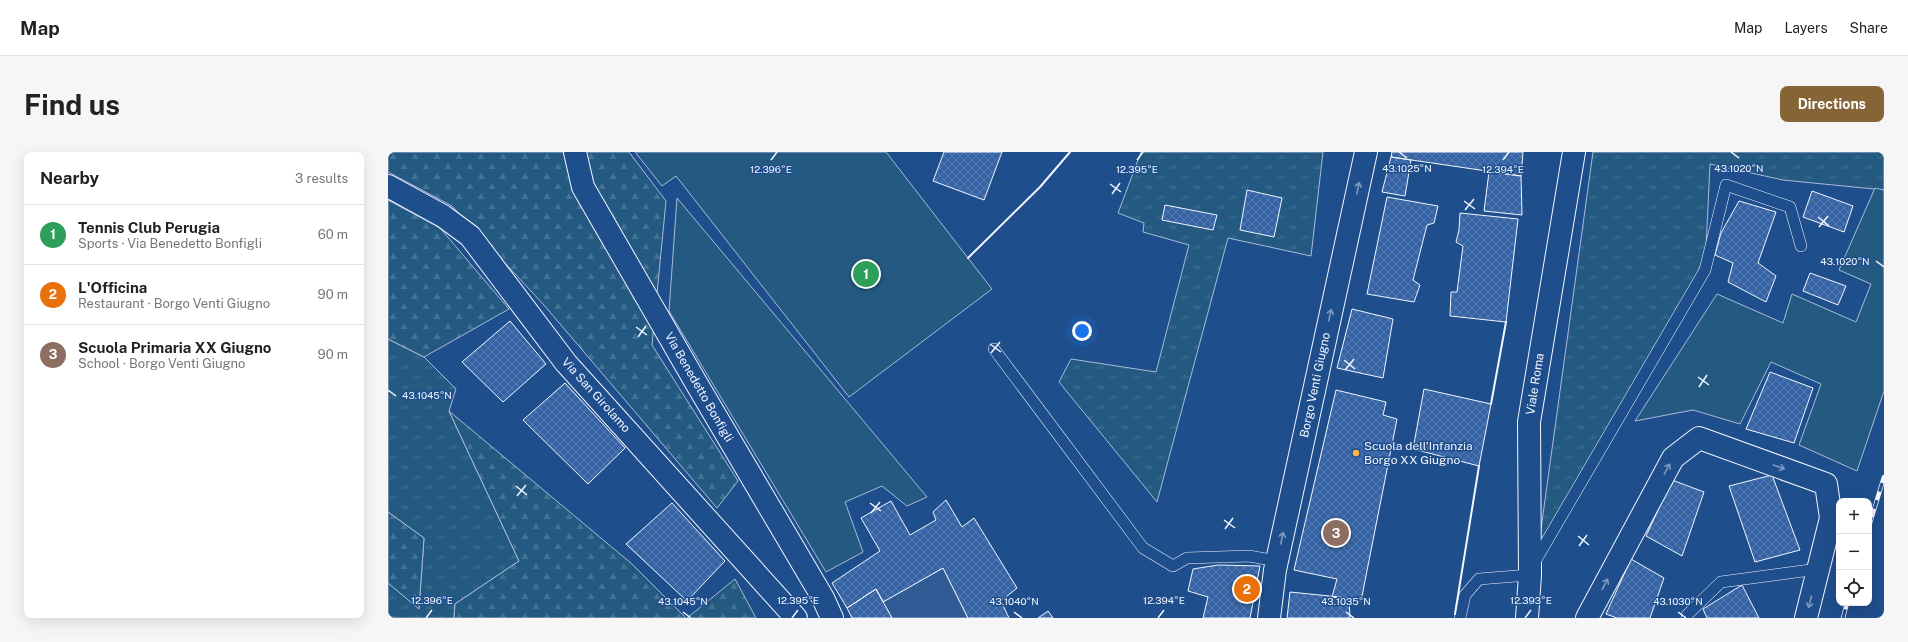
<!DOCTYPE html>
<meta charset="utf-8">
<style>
:root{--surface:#fff;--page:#f6f6f6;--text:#222;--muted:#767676;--line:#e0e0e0;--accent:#856535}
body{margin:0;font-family:"Public Sans",sans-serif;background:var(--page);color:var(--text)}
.controls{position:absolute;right:12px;bottom:12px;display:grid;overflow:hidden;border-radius:8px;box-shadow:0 4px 16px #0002}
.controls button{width:36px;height:36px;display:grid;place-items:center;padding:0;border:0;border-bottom:1px solid var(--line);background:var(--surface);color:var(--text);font:20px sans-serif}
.you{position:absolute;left:694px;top:179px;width:14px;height:14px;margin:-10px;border:3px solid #fff;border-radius:50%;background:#1a73e8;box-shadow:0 0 0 6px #1a73e833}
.badge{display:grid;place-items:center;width:26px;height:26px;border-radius:50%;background:var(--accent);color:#fff;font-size:13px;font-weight:700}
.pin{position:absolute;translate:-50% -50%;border:2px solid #fff;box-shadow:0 1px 4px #0006}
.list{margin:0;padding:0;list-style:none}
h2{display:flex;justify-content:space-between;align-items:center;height:52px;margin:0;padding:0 16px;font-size:17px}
h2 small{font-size:13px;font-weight:400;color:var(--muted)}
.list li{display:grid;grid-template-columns:26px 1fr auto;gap:12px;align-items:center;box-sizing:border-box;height:60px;padding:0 16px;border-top:1px solid var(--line)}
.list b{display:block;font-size:15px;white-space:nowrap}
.list p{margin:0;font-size:13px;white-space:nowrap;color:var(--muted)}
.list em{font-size:13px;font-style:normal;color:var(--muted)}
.icon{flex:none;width:22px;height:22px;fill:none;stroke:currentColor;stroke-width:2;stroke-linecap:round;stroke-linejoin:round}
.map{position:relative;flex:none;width:1496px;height:466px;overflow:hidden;border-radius:8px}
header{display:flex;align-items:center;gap:24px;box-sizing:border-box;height:56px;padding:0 20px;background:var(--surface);border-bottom:1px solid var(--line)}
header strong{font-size:19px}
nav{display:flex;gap:22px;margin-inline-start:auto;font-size:14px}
.intro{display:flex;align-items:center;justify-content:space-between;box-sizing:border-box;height:96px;padding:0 24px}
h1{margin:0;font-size:28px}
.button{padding:10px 18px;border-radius:8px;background:var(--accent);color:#fff;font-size:14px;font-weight:700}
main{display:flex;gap:24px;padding:0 24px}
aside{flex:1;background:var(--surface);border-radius:8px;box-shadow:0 4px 16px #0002}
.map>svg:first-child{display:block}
.grass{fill:url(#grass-tufts);stroke:#a8bbd7}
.forest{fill:url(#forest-firs);stroke:#a8bbd7}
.garden{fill:#245a82;stroke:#a8bbd7}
.parking{fill:#305b95;stroke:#a8bbd7}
.building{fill:url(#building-cross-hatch);stroke:#f2f6ff}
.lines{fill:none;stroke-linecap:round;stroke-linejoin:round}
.lane-casing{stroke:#f2f6ff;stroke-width:12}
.street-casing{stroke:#f2f6ff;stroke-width:24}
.secondary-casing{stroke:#f2f6ff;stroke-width:24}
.lane{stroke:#1f4e8c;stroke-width:11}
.street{stroke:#1f4e8c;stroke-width:22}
.secondary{stroke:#1f4e8c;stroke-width:22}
.rail-casing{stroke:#f2f6ff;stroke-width:4.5}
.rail{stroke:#1f4e8c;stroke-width:3;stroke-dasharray:9;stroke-linecap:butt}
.wall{stroke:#f2f6ff;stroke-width:2}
.oneway{stroke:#7e9ac0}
.ticks{fill:none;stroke:#f2f6ff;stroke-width:1.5}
.poi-dot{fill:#ffb74d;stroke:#1f4e8c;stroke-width:1.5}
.labels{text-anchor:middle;stroke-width:3;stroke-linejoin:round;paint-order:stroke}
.street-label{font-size:12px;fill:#f2f6ff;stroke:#1f4e8c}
.poi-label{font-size:12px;fill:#f2f6ff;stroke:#1f4e8c;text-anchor:start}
.ticks-label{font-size:10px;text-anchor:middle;fill:#f2f6ff;stroke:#1f4e8c;stroke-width:3;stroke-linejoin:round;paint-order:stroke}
</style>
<header>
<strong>Map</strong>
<nav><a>Map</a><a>Layers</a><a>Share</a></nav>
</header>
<div class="intro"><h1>Find us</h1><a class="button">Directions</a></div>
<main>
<aside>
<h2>Nearby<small>3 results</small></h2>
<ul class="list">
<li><span class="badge" style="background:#2e9e5b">1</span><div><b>Tennis Club Perugia</b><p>Sports · Via Benedetto Bonfigli</p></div><em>60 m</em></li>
<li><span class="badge" style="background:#e8710a">2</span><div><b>L'Officina</b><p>Restaurant · Borgo Venti Giugno</p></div><em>90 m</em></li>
<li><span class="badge" style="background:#8d6e63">3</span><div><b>Scuola Primaria XX Giugno</b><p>School · Borgo Venti Giugno</p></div><em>90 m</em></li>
</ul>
</aside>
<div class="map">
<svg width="1496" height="466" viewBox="0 0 1496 466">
<defs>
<pattern id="grass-tufts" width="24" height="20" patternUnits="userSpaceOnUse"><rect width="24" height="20" fill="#245a82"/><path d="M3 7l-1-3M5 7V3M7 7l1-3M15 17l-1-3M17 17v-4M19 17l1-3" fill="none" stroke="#447295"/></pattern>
<pattern id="forest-firs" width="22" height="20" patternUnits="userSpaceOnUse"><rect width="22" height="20" fill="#245a82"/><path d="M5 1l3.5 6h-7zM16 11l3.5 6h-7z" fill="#447295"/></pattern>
<pattern id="building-cross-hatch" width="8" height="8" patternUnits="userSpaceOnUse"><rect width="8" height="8" fill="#3563a3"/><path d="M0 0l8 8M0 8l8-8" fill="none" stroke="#537ab1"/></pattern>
</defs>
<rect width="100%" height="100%" fill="#1f4e8c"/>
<!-- grass -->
<path class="grass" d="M 753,0 L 935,0 L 923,104 L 840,86 L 769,350 L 671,230 L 683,207 L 768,220 L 801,93 L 755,80 L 756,71 L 730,61 Z
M 1205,0 L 1496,0 L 1496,38 L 1395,28 L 1322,12 L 1317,118 L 1149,406 Z
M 0,187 L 36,205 L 68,237 L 61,259 L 131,409 L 67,452 L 66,466 L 0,466 L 0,431 L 31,456 L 36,386 L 0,360 Z"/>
<!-- forest -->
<path class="forest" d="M 0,0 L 241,0 L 278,49 L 264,193 L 350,329 L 329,356 L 155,152 L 64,54 L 0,20 Z
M 0,48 L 52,76 L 121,157 L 36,205 L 0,187 Z
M 61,259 L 244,412 L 298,466 L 66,466 L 67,452 L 131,409 Z
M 0,360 L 36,386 L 31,457 L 0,431 Z
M 347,427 L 368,466 L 299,466 Z"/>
<!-- garden -->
<path class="garden" d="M 247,0 L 498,0 L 604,137 L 461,245 L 288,24 L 274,34 Z
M 1487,36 L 1496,38 L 1496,239 L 1469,319 L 1411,293 L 1433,232 L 1383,210 L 1352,272 L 1305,258 L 1247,269 L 1329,142 L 1395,171 L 1404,142 L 1468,170 L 1483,132 L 1451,118 Z
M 289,46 L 539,345 L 519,354 L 494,334 L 457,350 L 475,400 L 438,420 L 281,159 Z"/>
<!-- parking -->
<path class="parking" d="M 555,416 L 580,466 L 504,466 L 495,450 Z"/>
<!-- building -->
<path class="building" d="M 556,0 L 614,0 L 596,48 L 545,29 Z
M 1004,0 L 1135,0 L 1133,24 L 1003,5 Z
M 1003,5 L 1023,8 L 1017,44 L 994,40 Z
M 1101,20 L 1133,24 L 1134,63 L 1096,59 Z
M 859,38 L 894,46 L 886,85 L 852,78 Z
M 1424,39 L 1465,54 L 1456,80 L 1415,65 Z
M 999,45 L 1050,54 L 1046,71 L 1039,73 L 1025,128 L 1032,133 L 1026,150 L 979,142 Z
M 1351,49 L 1388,60 L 1370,111 L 1388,124 L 1378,150 L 1340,130 L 1345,111 L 1327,103 L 1333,81 Z
M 777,53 L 829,63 L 825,78 L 774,68 Z
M 1072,61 L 1130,67 L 1118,170 L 1062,164 L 1063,140 L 1069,140 L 1075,94 L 1068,90 L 1071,78 Z
M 1422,121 L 1458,134 L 1450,153 L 1415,139 Z
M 964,157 L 1005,167 L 995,226 L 949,216 Z
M 122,169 L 158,212 L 115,250 L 74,210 Z
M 1382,220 L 1425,236 L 1406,291 L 1358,277 Z
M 177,231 L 237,296 L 200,332 L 135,268 Z
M 1036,237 L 1103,252 L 1091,314 L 1025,297 Z
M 948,238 L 998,250 L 995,263 L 1009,267 L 973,449 L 944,445 L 949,427 L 906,418 Z
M 1384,323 L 1412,398 L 1367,410 L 1341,334 Z
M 1284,328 L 1316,340 L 1294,404 L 1258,384 Z
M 558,348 L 574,375 L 586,366 L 629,436 L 613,449 L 621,466 L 580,466 L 555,416 L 495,450 L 488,437 L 459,456 L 444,431 L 492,399 L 473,366 L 503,349 L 522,383 L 548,368 L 545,360 Z
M 284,351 L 337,409 L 299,449 L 238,392 Z
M 1243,407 L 1276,426 L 1262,466 L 1229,466 L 1218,462 Z
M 830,413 L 872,414 L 862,466 L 815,466 L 820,445 L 800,439 L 805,417 Z
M 1354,433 L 1371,466 L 1319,466 L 1315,457 Z
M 488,437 L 504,466 L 464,466 L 459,456 Z
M 902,440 L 961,446 L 962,466 L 899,466 Z
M 660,459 L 665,466 L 650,466 Z"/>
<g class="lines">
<defs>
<path id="lane" d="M 606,197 L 755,396 L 785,414 L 799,406 L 861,404 L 889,409
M 1072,466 L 1077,443 L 1091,427 L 1142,423 L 1149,406 L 1317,118 L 1338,33 L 1402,55 L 1413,94
M 1299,466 L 1299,463 L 1333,430 L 1430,417"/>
<path id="street" d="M 881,466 L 887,418 L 978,0
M 1199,466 L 1285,306 L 1311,286 L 1438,332 L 1443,366 L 1418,466"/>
<path id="secondary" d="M 187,0 L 195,35 L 307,229 L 435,446 L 444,466
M 0,34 L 55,64 L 82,84 L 178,211 L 408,466
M 1139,466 L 1142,423 L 1141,270 L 1186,0"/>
</defs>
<!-- lane casing -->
<use href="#lane" class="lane-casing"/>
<!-- street casing -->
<use href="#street" class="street-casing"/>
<!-- secondary casing -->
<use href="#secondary" class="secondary-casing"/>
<!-- lane -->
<use href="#lane" class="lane"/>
<!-- street -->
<use href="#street" class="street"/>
<!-- secondary -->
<use href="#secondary" class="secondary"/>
<defs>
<path id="rail" d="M 1481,374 L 1496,325
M 1455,466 L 1459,451"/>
</defs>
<!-- rail casing -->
<use href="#rail" class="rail-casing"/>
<!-- rail -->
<use href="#rail" class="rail"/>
<!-- wall -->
<path class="wall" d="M 580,106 L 652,35 L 682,0
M 1103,252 L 1118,170
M 1067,462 L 1091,314"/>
</g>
<!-- one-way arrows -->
<defs><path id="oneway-shaft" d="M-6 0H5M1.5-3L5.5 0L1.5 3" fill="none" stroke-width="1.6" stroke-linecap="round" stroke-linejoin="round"/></defs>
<g class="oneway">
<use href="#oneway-shaft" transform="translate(970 36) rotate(-78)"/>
<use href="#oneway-shaft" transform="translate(942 163) rotate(-78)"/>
<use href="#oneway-shaft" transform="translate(1391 315) rotate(19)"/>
<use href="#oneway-shaft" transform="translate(1279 317) rotate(-62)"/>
<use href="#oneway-shaft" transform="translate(894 386) rotate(-78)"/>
<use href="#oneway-shaft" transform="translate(1217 432) rotate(-62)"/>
<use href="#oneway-shaft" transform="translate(1422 450) rotate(104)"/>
</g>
<!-- ticks -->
<path class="ticks" d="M 1011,0 L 1019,6M 1343,0 L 1351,6M 383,8 L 389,0M 749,8 L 755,0M 1115,8 L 1121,0M 722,32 L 733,40M 724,42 L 732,31M 1076,49 L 1087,57M 1077,58 L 1086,47M 1430,65 L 1441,74M 1431,75 L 1440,64M 1488,109 L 1496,115M 248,175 L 259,183M 250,185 L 258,174M 602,192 L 613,200M 603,201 L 612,190M 956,208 L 967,217M 957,218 L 966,207M 1310,225 L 1321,233M 1311,235 L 1319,223M 0,238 L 8,244M 128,334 L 139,343M 129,344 L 138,333M 482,351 L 493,359M 483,361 L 492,350M 836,368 L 847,376M 837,377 L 845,366M 1190,384 L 1201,393M 1191,394 L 1199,383M 295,460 L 303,466M 626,460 L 634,466M 958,460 L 966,466M 1290,460 L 1298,466M 38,466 L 44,458M 404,466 L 410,458M 770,466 L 776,458M 1137,466 L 1143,458"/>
<!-- markers -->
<circle class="poi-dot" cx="968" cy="301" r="4"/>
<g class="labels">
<!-- street labels -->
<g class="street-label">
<text transform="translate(1147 232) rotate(-81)" y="4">Viale Roma</text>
<text transform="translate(927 233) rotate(-78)" y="4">Borgo Venti Giugno</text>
<text transform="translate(311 235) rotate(60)" y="4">Via Benedetto Bonfigli</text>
<text transform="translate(208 243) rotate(48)" y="4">Via San Girolamo</text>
</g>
<!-- poi labels -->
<g class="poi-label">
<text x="976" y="298">Scuola dell'Infanzia<tspan x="976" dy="14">Borgo XX Giugno</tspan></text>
</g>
</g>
<g class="ticks-label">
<text x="1019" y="20">43.1025°N</text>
<text x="1351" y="20">43.1020°N</text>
<text x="383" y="21">12.396°E</text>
<text x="749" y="21">12.395°E</text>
<text x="1115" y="21">12.394°E</text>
<text x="1457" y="113">43.1020°N</text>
<text x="39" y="247">43.1045°N</text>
<text x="44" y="452">12.396°E</text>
<text x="410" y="452">12.395°E</text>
<text x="776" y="452">12.394°E</text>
<text x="1143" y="452">12.393°E</text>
<text x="295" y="453">43.1045°N</text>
<text x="626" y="453">43.1040°N</text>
<text x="958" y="453">43.1035°N</text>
<text x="1290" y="453">43.1030°N</text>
</g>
</svg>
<div class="controls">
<button>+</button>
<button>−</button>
<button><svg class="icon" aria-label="locate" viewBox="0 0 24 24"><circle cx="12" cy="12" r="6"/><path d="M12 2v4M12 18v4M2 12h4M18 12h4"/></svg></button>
</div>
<div class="you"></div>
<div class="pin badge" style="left:478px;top:122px;background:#2e9e5b">1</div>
<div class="pin badge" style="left:859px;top:437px;background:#e8710a">2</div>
<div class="pin badge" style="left:948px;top:381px;background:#8d6e63">3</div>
</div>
</main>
